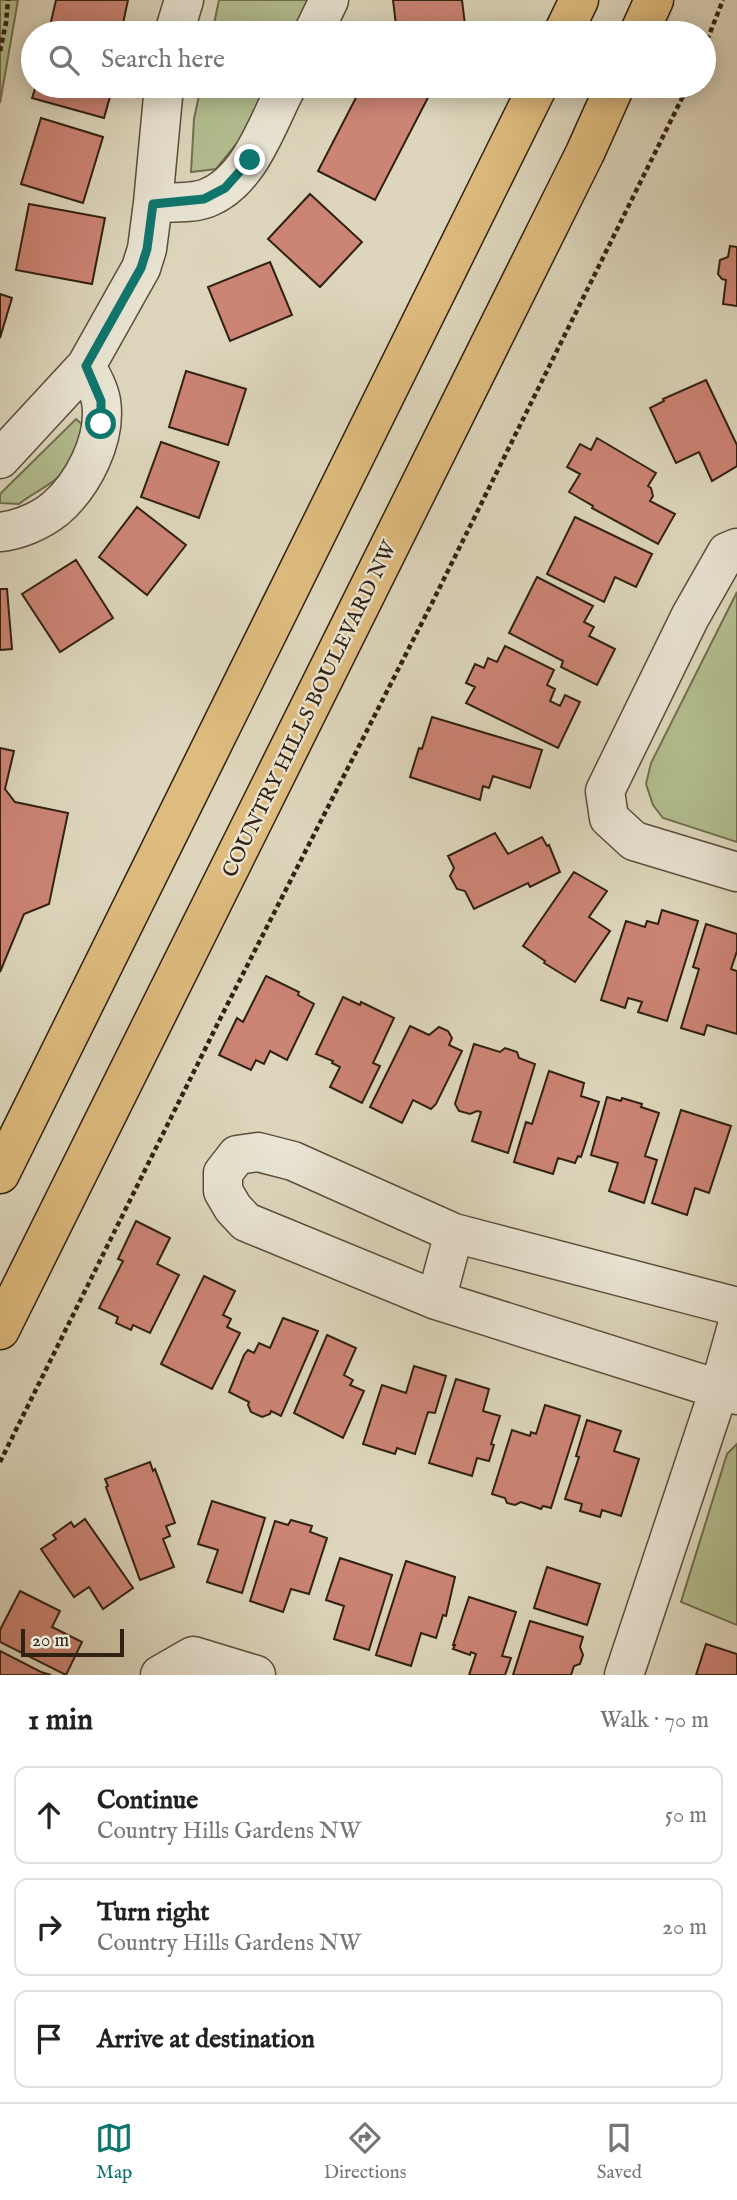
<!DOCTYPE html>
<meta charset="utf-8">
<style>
:root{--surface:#fff;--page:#f2f2f2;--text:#222;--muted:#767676;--line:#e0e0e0;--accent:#0f766e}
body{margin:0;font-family:"IM FELL English",serif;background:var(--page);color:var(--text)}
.scale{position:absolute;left:21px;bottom:18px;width:103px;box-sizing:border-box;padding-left:7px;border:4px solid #312111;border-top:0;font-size:19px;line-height:24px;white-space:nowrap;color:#312111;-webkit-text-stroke:5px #e9e4d3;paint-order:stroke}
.stop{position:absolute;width:21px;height:21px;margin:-16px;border:5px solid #0f766e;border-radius:50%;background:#fff}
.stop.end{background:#0f766e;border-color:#fff;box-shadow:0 2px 7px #0008}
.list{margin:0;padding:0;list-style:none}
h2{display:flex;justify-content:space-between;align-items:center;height:91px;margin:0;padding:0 28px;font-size:30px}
h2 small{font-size:23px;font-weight:400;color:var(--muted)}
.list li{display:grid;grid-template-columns:46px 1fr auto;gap:21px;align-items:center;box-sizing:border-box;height:98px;margin:0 14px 14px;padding:0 14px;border:2px solid var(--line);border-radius:14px}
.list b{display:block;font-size:26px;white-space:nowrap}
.list p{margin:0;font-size:23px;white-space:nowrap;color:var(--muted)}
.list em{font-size:23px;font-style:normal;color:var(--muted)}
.icon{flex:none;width:38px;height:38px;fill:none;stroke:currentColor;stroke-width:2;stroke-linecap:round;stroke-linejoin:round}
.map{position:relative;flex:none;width:737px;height:1675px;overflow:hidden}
.search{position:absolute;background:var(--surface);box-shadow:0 4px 18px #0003;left:21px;right:21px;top:21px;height:77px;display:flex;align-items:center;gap:18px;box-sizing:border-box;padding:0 24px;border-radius:38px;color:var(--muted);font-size:26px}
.sheet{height:427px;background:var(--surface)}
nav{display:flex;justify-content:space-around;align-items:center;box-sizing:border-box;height:98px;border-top:2px solid var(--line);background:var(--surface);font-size:19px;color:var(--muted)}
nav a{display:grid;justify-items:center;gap:4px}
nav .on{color:var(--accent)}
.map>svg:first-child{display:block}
.green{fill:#b2bd8f;stroke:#726f50;stroke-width:2}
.building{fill:#cc8475;stroke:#312111;stroke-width:2}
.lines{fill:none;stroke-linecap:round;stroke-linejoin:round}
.minor-casing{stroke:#5c4e3c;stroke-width:41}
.major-casing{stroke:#312111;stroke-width:41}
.path{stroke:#312111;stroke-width:4.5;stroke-dasharray:5 3.5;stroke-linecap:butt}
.minor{stroke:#e9e4d3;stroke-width:38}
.major{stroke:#debb7e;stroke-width:38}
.route{stroke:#0f766e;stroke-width:9}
.labels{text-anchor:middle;stroke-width:5;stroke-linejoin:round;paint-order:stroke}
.street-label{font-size:21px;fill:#312111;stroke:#e9e4d3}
</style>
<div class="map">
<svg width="737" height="1675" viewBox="0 0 737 1675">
<rect width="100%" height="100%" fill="#ddd6bc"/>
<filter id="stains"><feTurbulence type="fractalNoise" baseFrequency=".00286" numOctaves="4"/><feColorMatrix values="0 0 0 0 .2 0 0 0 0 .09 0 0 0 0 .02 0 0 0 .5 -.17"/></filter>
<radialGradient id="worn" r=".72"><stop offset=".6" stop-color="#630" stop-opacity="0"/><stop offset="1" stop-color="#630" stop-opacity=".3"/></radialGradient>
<!-- green -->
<path class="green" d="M 0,0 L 18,0 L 0,103 Z
M 219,0 L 307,0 L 305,15 L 297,33 L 212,33 Z
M 201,86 L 270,86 L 247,131 L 216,169 L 191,172 L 194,119 Z
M 76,419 L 86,428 C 78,445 71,466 57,478 C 46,488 31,494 19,504 L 0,503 L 0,494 Z
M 737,592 L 737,842 L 663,818 L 653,805 L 646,784 L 651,763 Z
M 737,1444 L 737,1625 L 681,1602 L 727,1454 Z"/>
<!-- building -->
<path class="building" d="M 56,0 L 128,0 L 121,33 L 81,33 L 50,26 Z
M 393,0 L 462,0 L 466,33 L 397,33 Z
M 36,86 L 113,86 L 104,118 L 32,98 Z
M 362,86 L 434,86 L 375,200 L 318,171 Z
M 41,118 L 103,137 L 83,203 L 21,184 Z
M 310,194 L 362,242 L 320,287 L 268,239 Z
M 29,204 L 105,218 L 92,284 L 16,270 Z
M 730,246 L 737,247 L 737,306 L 723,304 L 726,280 L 722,279 L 718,274 L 720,260 L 728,257 Z
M 270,262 L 292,315 L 230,341 L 208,287 Z
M 0,294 L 12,298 L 0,338 Z
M 186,371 L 246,389 L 228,445 L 169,427 Z
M 706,380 L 737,445 L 737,466 L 712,481 L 699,452 L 676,463 L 650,408 L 664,401 L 663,399 Z
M 597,438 L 656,473 L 648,486 L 651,488 L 653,496 L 650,501 L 675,514 L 658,544 L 592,508 L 593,506 L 569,492 L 580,474 L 567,467 L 580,444 L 591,450 Z
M 161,442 L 219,462 L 199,518 L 141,497 Z
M 137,507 L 186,545 L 147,595 L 99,557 Z
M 575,517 L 652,554 L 636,587 L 615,577 L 604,602 L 547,574 Z
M 76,560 L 113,618 L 60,652 L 22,594 Z
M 537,577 L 593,606 L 584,622 L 594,627 L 589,636 L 615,649 L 597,685 L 561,667 L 563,661 L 509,633 Z
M 0,589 L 7,589 L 12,649 L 0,650 Z
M 505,646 L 554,670 L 547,685 L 555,689 L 550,701 L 560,706 L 565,695 L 580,702 L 558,748 L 466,703 L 475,687 L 466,683 L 475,664 L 484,668 L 488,658 L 497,662 Z
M 432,717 L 542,750 L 530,788 L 493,776 L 489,788 L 483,786 L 480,800 L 410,777 L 419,748 L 422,749 Z
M 0,748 L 14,751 L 5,789 L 15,802 L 68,813 L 49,904 L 24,914 L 0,972 Z
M 495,833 L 508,854 L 542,837 L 547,846 L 549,845 L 560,872 L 530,887 L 528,883 L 474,909 L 465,891 L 457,889 L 450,876 L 454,868 L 448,856 Z
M 574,872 L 607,891 L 589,917 L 610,931 L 575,982 L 544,963 L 545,961 L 523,946 Z
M 662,910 L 698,921 L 667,1021 L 638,1012 L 642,1002 L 628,998 L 625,1008 L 601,1000 L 626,921 L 645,927 L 647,921 L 658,924 Z
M 706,924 L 737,934 L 737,951 L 731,969 L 737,971 L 737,1034 L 707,1025 L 704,1035 L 681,1028 L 699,969 L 693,967 Z
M 266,976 L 299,992 L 298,995 L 314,1004 L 287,1060 L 270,1051 L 264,1064 L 256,1060 L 251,1070 L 219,1055 L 237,1018 L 243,1022 Z
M 343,997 L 360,1005 L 361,1002 L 394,1018 L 373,1063 L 380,1066 L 362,1103 L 330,1087 L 340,1067 L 332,1063 L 333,1061 L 316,1054 Z
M 410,1026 L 429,1035 L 439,1027 L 448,1031 L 452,1038 L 449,1045 L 462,1051 L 436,1104 L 431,1109 L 413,1100 L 402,1123 L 370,1107 Z
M 474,1044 L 500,1052 L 505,1048 L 517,1052 L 519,1058 L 535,1064 L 508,1153 L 472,1141 L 481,1112 L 477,1111 L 470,1114 L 459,1111 L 455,1104 Z
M 549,1071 L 584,1083 L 581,1096 L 599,1102 L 581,1157 L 578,1156 L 575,1163 L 558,1158 L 553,1174 L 514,1162 L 526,1122 L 532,1124 Z
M 607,1097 L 621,1101 L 622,1098 L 642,1104 L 641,1107 L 659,1113 L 645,1156 L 657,1160 L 644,1203 L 609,1191 L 618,1163 L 591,1155 Z
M 681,1110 L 731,1126 L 709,1193 L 695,1188 L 687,1215 L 652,1203 Z
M 136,1221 L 170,1238 L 157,1264 L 179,1275 L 150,1333 L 133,1325 L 131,1330 L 116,1323 L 118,1317 L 99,1308 L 123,1261 L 118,1259 Z
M 204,1276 L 235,1291 L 223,1315 L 231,1319 L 227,1327 L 240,1333 L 212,1389 L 161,1364 Z
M 283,1318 L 318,1331 L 281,1416 L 271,1411 L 270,1414 L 262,1417 L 251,1412 L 248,1405 L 249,1402 L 229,1392 L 244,1355 L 248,1350 L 254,1353 L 259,1343 L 270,1348 Z
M 327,1335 L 356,1348 L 344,1375 L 353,1380 L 350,1385 L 364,1391 L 343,1438 L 294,1413 Z
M 414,1366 L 446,1376 L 435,1413 L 428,1412 L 415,1454 L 397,1448 L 395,1454 L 363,1444 L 382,1385 L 406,1393 Z
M 456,1379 L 489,1389 L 483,1411 L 500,1416 L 491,1444 L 494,1445 L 489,1461 L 477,1458 L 472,1476 L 429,1463 Z
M 545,1405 L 580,1416 L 551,1508 L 543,1506 L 541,1509 L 521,1502 L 515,1505 L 507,1503 L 505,1498 L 492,1494 L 512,1430 L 530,1436 L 531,1432 L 536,1434 Z
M 587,1420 L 621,1431 L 614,1451 L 639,1459 L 621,1516 L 602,1510 L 600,1517 L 580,1511 L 582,1504 L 565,1499 L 579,1457 L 576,1456 Z
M 150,1462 L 153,1471 L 155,1469 L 175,1523 L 166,1526 L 170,1536 L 163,1539 L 174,1567 L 140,1580 L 106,1487 L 108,1486 L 105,1479 Z
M 212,1501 L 265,1518 L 242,1593 L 207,1582 L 218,1550 L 198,1544 Z
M 85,1519 L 133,1588 L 103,1609 L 89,1587 L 74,1597 L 41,1549 L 56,1539 L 53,1535 L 71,1522 L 74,1527 Z
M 291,1520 L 312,1526 L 310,1532 L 327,1538 L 309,1594 L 291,1589 L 283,1612 L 250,1601 L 275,1521 L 288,1525 Z
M 340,1558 L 392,1575 L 369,1650 L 334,1639 L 344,1606 L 326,1600 Z
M 406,1561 L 455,1577 L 446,1616 L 443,1615 L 436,1638 L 421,1633 L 411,1666 L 376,1655 Z
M 547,1567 L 600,1584 L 587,1625 L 534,1608 Z
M 20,1591 L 60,1611 L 52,1627 L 82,1642 L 66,1675 L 0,1642 L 0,1630 Z
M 469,1597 L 516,1612 L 502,1656 L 511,1658 L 505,1675 L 469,1675 L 476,1654 L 471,1652 L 470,1655 L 453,1649 L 455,1645 L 453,1645 Z
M 530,1621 L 583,1637 L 580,1647 L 583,1655 L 580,1664 L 574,1666 L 571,1675 L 513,1675 Z
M 706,1644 L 737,1654 L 737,1675 L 696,1675 Z
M 0,1651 L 41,1672 L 51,1675 L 0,1675 Z"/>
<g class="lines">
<defs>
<path id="minor" d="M 174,33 L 184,0
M 313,33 L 329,0
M 153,203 C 170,202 192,204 207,198 C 250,181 267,124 287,86
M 0,459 L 86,366 L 141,268 L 147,249 L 153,203 L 164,86
M 0,532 C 19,530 40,521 55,509 C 83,485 107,439 101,401 C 99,389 92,377 86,366
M 737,548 L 727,552 L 690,617 L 605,791 L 609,818 L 634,841 L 737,872
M 436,1300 L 454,1233
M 737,1307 L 454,1233 L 293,1161 L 258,1152 L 237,1155 L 223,1173 L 223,1191 L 233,1208 L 246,1222 L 436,1300 L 737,1395
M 160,1675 L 193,1656 L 256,1675
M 624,1675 L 719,1390 L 737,1326"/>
<path id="major" d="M 563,33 L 579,0
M 639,33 L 654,0
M 0,1174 L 538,86
M 0,1330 L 585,153 L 615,86"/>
</defs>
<!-- minor casing -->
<use href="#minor" class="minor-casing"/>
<!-- major casing -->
<use href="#major" class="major-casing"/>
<!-- path -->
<path class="path" d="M 704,48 L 723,0
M 0,51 L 6,23 L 8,0
M 0,1462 L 221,1017 L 434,599 L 688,86"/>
<!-- minor -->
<use href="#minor" class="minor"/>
<!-- major -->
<use href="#major" class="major"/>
</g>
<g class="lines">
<!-- route -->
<path class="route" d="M 101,424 L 101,401 L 86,366 L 141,268 L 147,249 L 153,204 L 204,199 L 225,188 L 250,160"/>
</g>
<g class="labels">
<!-- street labels -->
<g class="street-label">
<text transform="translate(309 709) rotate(-64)" y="7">COUNTRY HILLS BOULEVARD NW</text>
</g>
</g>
<rect width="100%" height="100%" filter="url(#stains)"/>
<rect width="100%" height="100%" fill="url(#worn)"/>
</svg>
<div class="scale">20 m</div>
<div class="stop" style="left:101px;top:424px"></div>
<div class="stop end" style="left:250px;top:160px"></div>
<div class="search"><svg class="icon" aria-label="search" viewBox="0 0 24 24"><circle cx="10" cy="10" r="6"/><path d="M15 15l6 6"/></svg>Search here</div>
</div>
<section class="sheet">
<h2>1 min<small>Walk · 70 m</small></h2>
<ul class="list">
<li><svg class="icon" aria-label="ahead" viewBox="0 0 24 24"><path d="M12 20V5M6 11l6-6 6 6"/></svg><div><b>Continue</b><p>Country Hills Gardens NW</p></div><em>50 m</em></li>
<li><svg class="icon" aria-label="right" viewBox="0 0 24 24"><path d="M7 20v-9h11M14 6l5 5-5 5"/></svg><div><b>Turn right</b><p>Country Hills Gardens NW</p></div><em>20 m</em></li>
<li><svg class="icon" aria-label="arrive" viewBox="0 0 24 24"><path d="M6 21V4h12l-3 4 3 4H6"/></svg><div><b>Arrive at destination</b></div></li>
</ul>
</section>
<nav>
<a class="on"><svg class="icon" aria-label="map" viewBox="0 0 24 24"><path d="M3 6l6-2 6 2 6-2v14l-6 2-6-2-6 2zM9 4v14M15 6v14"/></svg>Map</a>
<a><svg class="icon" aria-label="directions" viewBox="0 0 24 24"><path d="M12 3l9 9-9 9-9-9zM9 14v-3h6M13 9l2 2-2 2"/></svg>Directions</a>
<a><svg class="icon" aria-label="saved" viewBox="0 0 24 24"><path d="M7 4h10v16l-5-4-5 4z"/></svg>Saved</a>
</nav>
